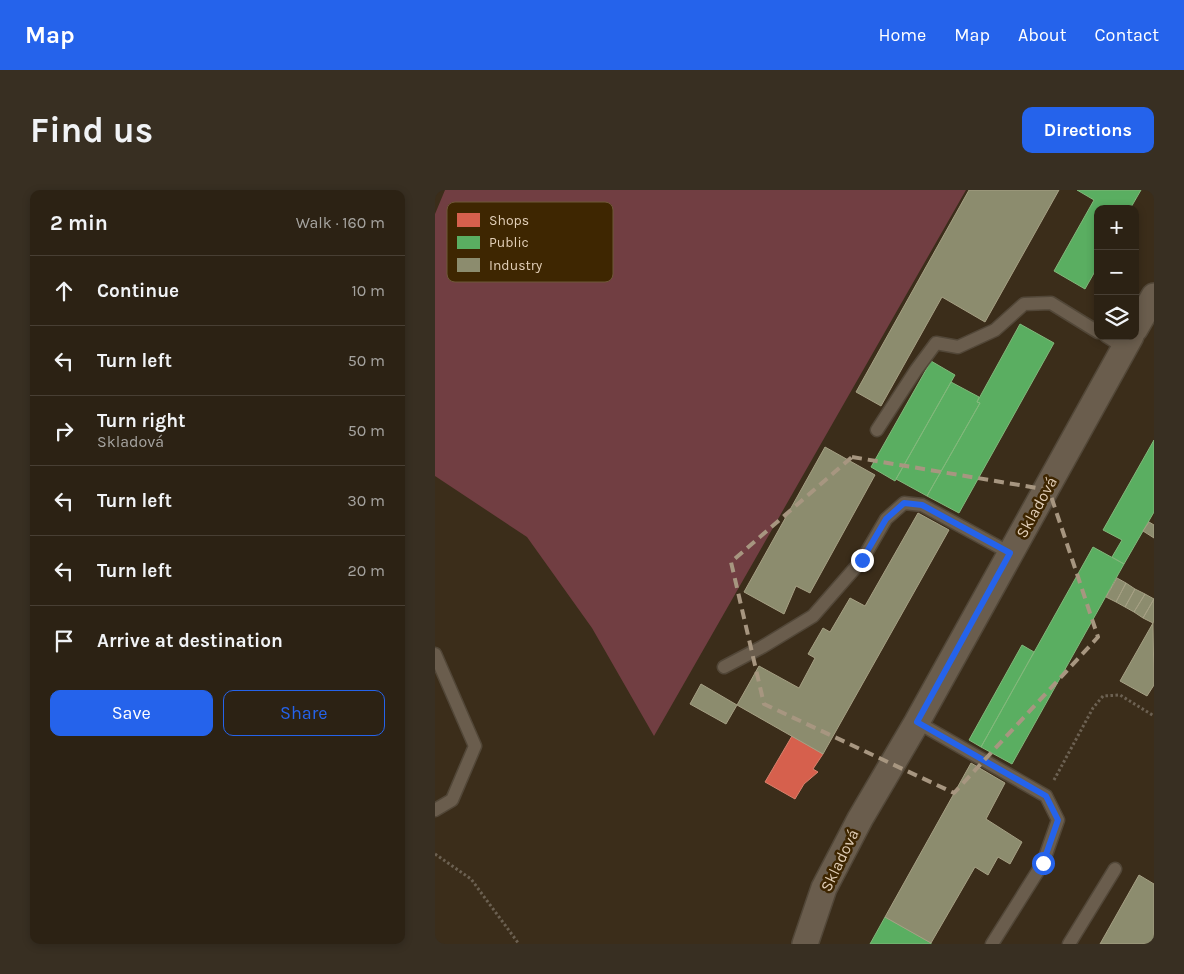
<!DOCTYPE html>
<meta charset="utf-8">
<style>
:root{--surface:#2c2214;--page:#382f22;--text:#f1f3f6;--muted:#a6a4a0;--line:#483f34;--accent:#2563eb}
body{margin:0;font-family:Karla,sans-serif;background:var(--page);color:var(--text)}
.controls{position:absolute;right:15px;top:15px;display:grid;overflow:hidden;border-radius:10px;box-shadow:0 2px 8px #0003}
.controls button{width:45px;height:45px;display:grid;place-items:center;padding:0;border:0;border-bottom:1px solid var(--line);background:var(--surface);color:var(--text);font:25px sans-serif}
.stop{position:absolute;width:15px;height:15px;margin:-11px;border:4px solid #2563eb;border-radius:50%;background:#fff}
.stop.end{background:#2563eb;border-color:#fff;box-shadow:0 1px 5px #0008}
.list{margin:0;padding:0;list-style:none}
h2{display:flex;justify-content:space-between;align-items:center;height:65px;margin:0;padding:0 20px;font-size:21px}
h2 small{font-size:16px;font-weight:400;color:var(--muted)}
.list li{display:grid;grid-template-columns:32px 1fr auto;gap:15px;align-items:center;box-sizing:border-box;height:70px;padding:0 20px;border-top:1px solid var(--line)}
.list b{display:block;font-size:19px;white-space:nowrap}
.list p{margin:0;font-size:16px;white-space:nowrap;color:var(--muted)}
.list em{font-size:16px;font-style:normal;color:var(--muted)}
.actions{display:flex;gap:10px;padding:15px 20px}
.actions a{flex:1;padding:11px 0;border:1px solid var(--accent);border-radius:10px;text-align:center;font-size:18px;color:var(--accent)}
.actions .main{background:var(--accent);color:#fff}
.icon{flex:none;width:28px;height:28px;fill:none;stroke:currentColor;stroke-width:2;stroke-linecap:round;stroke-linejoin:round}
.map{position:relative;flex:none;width:719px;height:754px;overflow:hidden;border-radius:10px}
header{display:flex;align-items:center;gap:30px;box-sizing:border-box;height:70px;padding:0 25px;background:var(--accent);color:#fff}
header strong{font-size:24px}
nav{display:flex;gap:28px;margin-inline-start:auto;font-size:18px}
.intro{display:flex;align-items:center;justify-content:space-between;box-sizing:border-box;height:120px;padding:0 30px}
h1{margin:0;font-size:35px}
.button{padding:12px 22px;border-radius:10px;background:var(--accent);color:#fff;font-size:18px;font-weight:700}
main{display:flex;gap:30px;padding:0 30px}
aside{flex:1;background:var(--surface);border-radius:10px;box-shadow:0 2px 8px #0003}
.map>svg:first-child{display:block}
.green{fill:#713e42}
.shops{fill:#d6604d;stroke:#d9816d}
.public{fill:#5aae61;stroke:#82b87b}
.industry{fill:#8c8c6e;stroke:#a6a084}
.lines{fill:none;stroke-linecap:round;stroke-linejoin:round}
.service-casing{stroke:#524738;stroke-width:15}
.minor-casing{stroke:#524738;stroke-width:28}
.path{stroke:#6c6152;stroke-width:3;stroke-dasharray:2.5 2.5;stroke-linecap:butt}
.service{stroke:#6a5d4d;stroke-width:12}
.minor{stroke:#6a5d4d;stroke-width:25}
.route{stroke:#2563eb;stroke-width:6}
.marked{fill:none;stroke:#a79680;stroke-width:4;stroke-dasharray:10 6;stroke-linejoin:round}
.labels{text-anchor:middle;stroke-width:5;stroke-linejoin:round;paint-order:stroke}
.street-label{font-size:16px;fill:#e1ceb7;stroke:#3e2601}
.key{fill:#3e2601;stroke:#6f5838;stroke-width:1}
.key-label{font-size:14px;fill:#e1ceb7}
</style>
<header>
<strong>Map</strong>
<nav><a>Home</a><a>Map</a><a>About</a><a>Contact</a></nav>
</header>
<div class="intro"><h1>Find us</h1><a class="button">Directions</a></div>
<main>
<aside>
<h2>2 min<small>Walk · 160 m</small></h2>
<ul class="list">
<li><svg class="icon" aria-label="ahead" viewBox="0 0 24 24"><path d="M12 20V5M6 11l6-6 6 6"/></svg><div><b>Continue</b></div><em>10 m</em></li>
<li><svg class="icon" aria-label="left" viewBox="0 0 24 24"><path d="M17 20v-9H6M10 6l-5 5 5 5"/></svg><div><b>Turn left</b></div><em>50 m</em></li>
<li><svg class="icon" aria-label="right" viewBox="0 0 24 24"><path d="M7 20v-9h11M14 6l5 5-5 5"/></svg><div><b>Turn right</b><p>Skladová</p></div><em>50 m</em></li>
<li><svg class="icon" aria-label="left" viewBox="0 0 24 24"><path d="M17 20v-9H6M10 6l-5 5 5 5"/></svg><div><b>Turn left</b></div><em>30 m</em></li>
<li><svg class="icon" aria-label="left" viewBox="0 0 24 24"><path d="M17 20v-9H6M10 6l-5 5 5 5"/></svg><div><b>Turn left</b></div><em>20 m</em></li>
<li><svg class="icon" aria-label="arrive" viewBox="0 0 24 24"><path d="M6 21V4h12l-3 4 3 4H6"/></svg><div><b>Arrive at destination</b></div></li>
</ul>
<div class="actions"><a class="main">Save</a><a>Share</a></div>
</aside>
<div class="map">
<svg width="719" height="754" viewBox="0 0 719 754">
<rect width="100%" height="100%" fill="#3b2d1a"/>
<!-- green -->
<path class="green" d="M 10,0 L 531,0 L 219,546 L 157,438 L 92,347 L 0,286 L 0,24 Z"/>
<!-- shops -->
<path class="shops" d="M 357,546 L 388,564 L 378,579 L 383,582 L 369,594 L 360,609 L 330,592 Z"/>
<!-- public -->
<path class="public" d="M 642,0 L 706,0 L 695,19 L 663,19 L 663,76 L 650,99 L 619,81 L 659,10 Z
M 585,134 L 619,153 L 524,323 L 492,306 L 545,213 L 542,212 Z
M 496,171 L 520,185 L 460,291 L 436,277 Z
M 516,192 L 544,207 L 542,212 L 545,213 L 492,306 L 461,289 Z
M 719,250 L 719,322 L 689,374 L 677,367 L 687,350 L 668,340 Z
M 658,357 L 689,374 L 577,574 L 546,557 Z
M 587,455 L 599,462 L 546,557 L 534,550 Z
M 450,727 L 496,753 L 496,754 L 435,754 Z"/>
<!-- industry -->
<path class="industry" d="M 534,0 L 624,0 L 550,132 L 507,107 L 446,216 L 421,202 Z
M 390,257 L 440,285 L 375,403 L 361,396 L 349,424 L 309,402 Z
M 483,323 L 514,340 L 388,564 L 302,515 L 324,476 L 364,498 L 380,468 L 373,464 L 388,438 L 395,442 L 415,408 L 430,416 Z
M 714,332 L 719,335 L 719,348 L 708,341 Z
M 682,388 L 691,393 L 681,412 L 671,407 Z
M 691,393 L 700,399 L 690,417 L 681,412 Z
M 700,399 L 710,404 L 699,422 L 690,417 Z
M 710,404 L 719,409 L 708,428 L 699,422 Z
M 719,409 L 719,431 L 718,433 L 708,428 Z
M 718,433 L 719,495 L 712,506 L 685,491 Z
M 266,494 L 302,515 L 291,534 L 255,514 Z
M 536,573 L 570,593 L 551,629 L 587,652 L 575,674 L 563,667 L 553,685 L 540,677 L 496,753 L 450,727 Z
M 704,685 L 719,694 L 719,754 L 665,754 Z"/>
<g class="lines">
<defs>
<path id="service" d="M 671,146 L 690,158
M 442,240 L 481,180 L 501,153 L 523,157 L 560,140 L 589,114 L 616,113 L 663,142
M 0,464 L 40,556 L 17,610 L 0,620
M 289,477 L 327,457 L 378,426 L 427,370 L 451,329 L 469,313 L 487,315 L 575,363
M 482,532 L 611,606 L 623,630 L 608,673 L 557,754
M 634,754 L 680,679"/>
<path id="minor" d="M 700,139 L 719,106
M 370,754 L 389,698 L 425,629 L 482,532 L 696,146"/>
</defs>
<!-- service casing -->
<use href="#service" class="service-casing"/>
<!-- minor casing -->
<use href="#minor" class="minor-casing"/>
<!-- path -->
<path class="path" d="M 619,590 L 658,518 L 668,506 L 685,505 L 719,526
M 0,664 L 36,689 L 84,754"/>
<!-- service -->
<use href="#service" class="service"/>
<!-- minor -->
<use href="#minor" class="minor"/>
</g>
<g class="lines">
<!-- route -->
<path class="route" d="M 427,370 L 451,329 L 469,313 L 487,315 L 575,363 L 482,532 L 611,606 L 623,630 L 608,673"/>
</g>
<!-- marked area -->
<path class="marked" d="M 417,267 L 614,300 L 663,447 L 519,603 L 329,514 L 296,372 Z"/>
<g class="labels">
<!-- street labels -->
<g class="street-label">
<text transform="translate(601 317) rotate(-61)" y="6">Skladová</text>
<text transform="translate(404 670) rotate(-64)" y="6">Skladová</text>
</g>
</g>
<!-- legend -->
<rect x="12" y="12" width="166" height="80" rx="8" class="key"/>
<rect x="22" y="23" width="23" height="14" fill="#d6604d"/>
<rect x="22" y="46" width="23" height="13" fill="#5aae61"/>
<rect x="22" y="68" width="23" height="14" fill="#8c8c6e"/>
<g class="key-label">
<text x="54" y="35">Shops</text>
<text x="54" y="57">Public</text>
<text x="54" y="80">Industry</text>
</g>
</svg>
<div class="controls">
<button>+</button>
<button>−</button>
<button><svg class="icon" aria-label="layers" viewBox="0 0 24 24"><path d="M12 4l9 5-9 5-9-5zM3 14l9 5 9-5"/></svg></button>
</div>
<div class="stop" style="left:608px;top:673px"></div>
<div class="stop end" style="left:427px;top:370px"></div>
</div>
</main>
